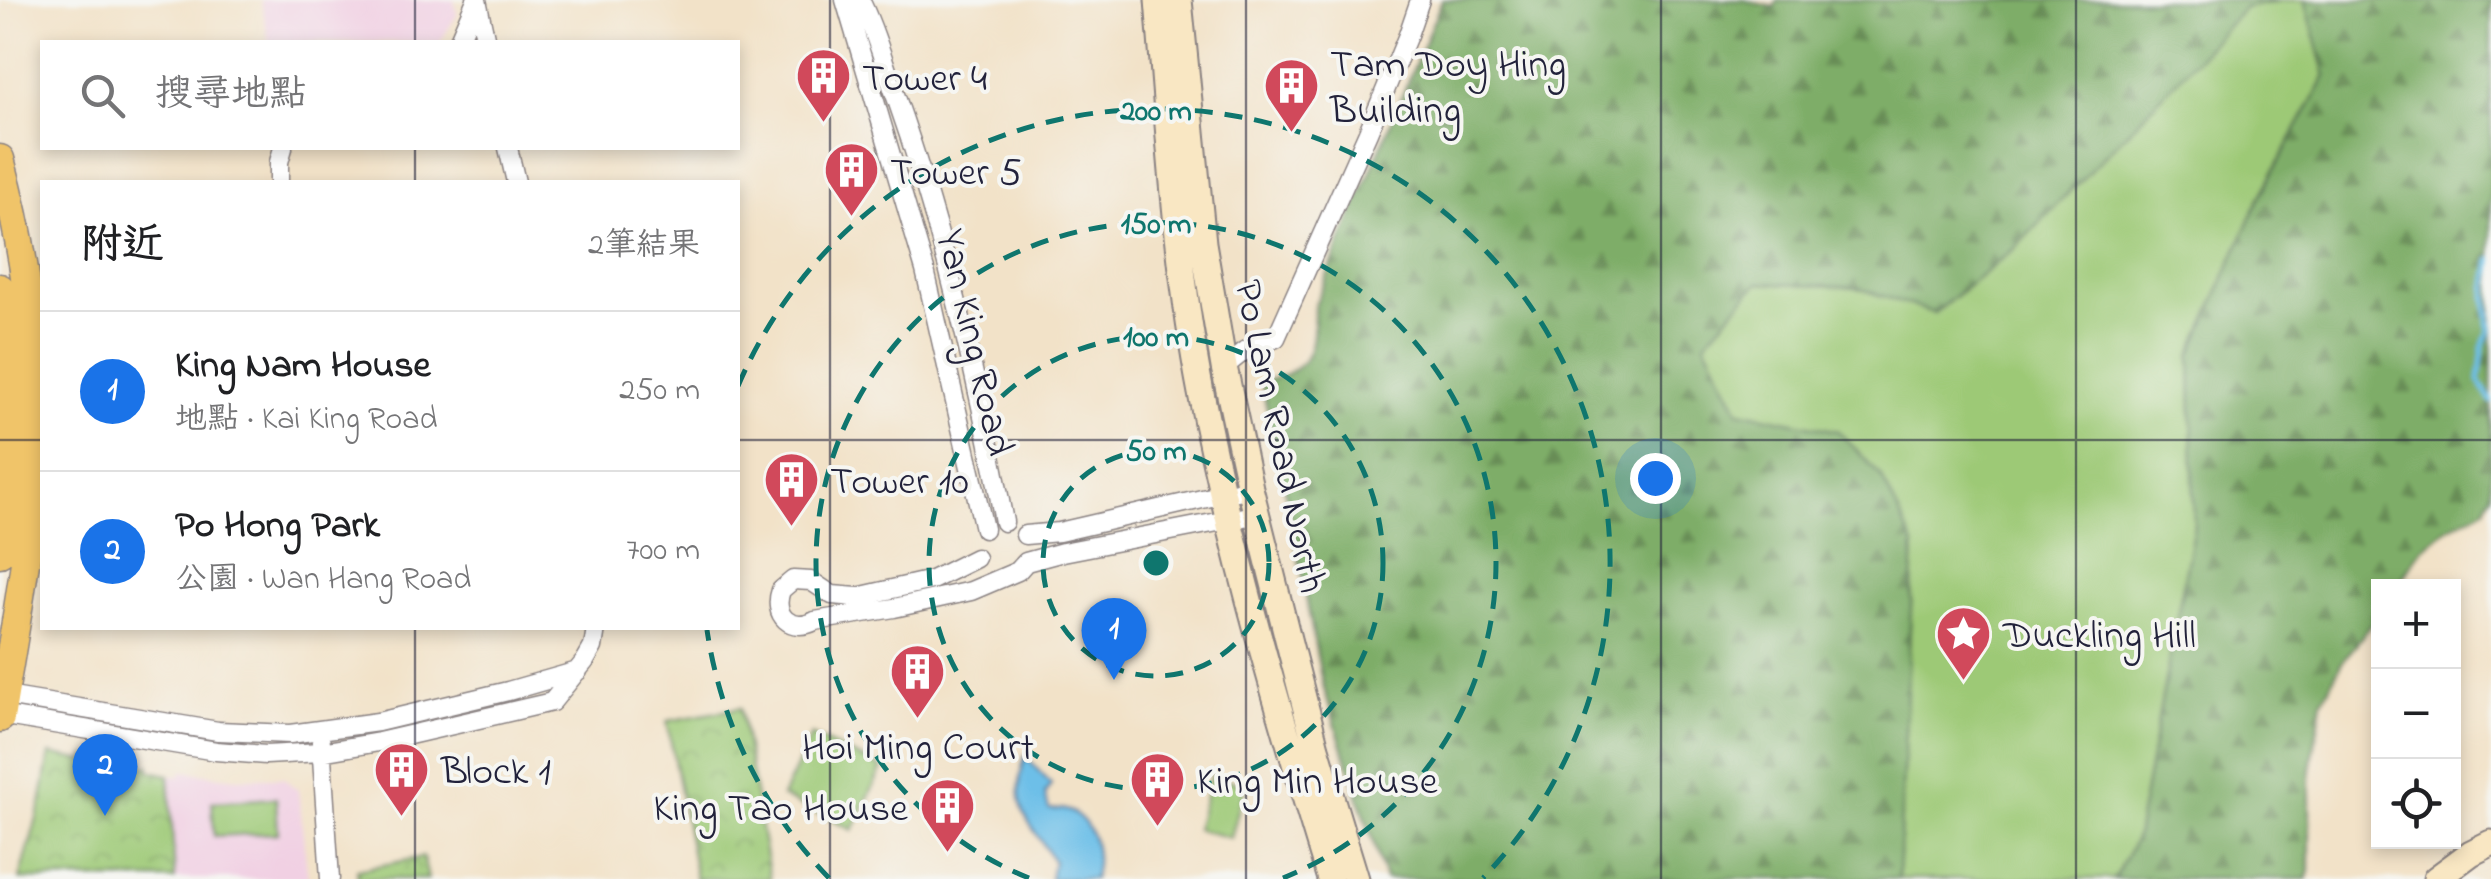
<!DOCTYPE html>
<html lang="zh-TW">
<meta charset="utf-8">
<style>
:root{--surface:#fff;--page:#f2f2f2;--text:#202124;--muted:#757577;--line:#e0e0e0;--accent:#1a73e8}
body{margin:0;font-family:"Indie Flower","LXGW WenKai TC",sans-serif;background:var(--page);color:var(--text)}
.controls{position:absolute;right:30px;bottom:30px;display:grid;overflow:hidden;border-radius:0px;box-shadow:0 5px 15px #0003}
.controls button{width:90px;height:90px;display:grid;place-items:center;padding:0;border:0;border-bottom:2px solid var(--line);background:var(--surface);color:var(--text);font:50px sans-serif}
.you{position:absolute;left:1655px;top:478px;width:35px;height:35px;margin:-25px;border:8px solid #fff;border-radius:50%;background:#1a73e8;box-shadow:0 0 0 15px #1a73e833}
.badge{display:grid;place-items:center;width:65px;height:65px;border-radius:50%;background:var(--accent);color:#fff;font-size:32px;font-weight:700}
.pin{position:absolute;translate:-50% -82px;filter:drop-shadow(0 2px 5px #0008)}
.pin::after{content:'';position:absolute;top:52px;width:35px;height:30px;background:inherit;clip-path:polygon(0 0,100% 0,50% 100%)}
.list{margin:0;padding:0;list-style:none}
h2{display:flex;justify-content:space-between;align-items:center;height:130px;margin:0;padding:0 40px;font-size:42px}
h2 small{font-size:32px;font-weight:400;color:var(--muted)}
.list li{display:grid;grid-template-columns:65px 1fr auto;gap:30px;align-items:center;box-sizing:border-box;height:160px;padding:0 40px;border-top:2px solid var(--line)}
.list b{display:block;font-size:38px;white-space:nowrap}
.list p{margin:0;font-size:32px;white-space:nowrap;color:var(--muted)}
.list em{font-size:32px;font-style:normal;color:var(--muted)}
.icon{flex:none;width:55px;height:55px;fill:none;stroke:currentColor;stroke-width:2;stroke-linecap:round;stroke-linejoin:round}
.map{position:relative;flex:none;width:2491px;height:879px;overflow:hidden}
.search{position:absolute;background:var(--surface);box-shadow:0 5px 15px #0003;left:40px;top:40px;width:700px;height:110px;display:flex;align-items:center;gap:25px;box-sizing:border-box;padding:0 35px;border-radius:0px;color:var(--muted);font-size:38px}
.panel{position:absolute;background:var(--surface);box-shadow:0 5px 15px #0003;left:40px;top:180px;width:700px;height:450px;border-radius:0px}
.map>svg:first-child{display:block}
.built{fill:#f1d0e3}
.grass{fill:#9dc976;stroke:#607658;stroke-width:2.5}
.forest{fill:url(#forest-firs);stroke:#506851;stroke-width:2.5}
.park{fill:url(#park-crowns);stroke:#607658;stroke-width:2.5}
.water{fill:#6dbfe8;stroke:#487092;stroke-width:2.5}
.lines{fill:none;stroke-linecap:round;stroke-linejoin:round}
.stream{stroke:#6dbfe8;stroke-width:5}
.minor-casing{stroke:#8a8282;stroke-width:21}
.secondary-casing{stroke:#8a8282;stroke-width:29}
.primary-casing{stroke:#8a8282;stroke-width:31}
.minor{stroke:#fff;stroke-width:18}
.secondary{stroke:#f9e7c3;stroke-width:25}
.primary{stroke:#f0c469;stroke-width:28}
.grid{fill:none;stroke:#22223b;stroke-width:2.5;stroke-opacity:0.55}
.ring{fill:none;stroke:#0f766e;stroke-width:5;stroke-dasharray:18 12}
.labels{text-anchor:middle;stroke-width:8;stroke-linejoin:round;paint-order:stroke}
.poi-label{font-size:40px;fill:#22223b;stroke:#f6f6f2;text-anchor:start}
.street-label{font-size:40px;fill:#22223b;stroke:#f6f6f2}
.centre{fill:#0f766e;stroke:#f6f6f2;stroke-width:5}
.ring-label{font-size:30px;text-anchor:middle;font-weight:bold;fill:#0f766e;stroke:#f6f6f2;stroke-width:8;stroke-linejoin:round;paint-order:stroke}
</style>
<div class="map">
<svg width="2491" height="879" viewBox="0 0 2491 879">
<defs>
<pattern id="forest-firs" width="22" height="20" patternUnits="userSpaceOnUse" patternTransform="scale(2.5)"><rect width="22" height="20" fill="#7ead67"/><path d="M5 1l3.5 6h-7zM16 11l3.5 6h-7z" fill="#678c56"/></pattern>
<pattern id="park-crowns" width="20" height="18" patternUnits="userSpaceOnUse" patternTransform="scale(2.5)"><rect width="20" height="18" fill="#9dc976"/><path d="M2 6a3 3 0 1 1 6 0M12 15a3 3 0 1 1 6 0" fill="none" stroke="#87ac67"/></pattern>
</defs>
<rect width="100%" height="100%" fill="#f6f6f2"/>
<filter id="ink" filterUnits="userSpaceOnUse"><feTurbulence type="fractalNoise" baseFrequency=".01" numOctaves="2"/><feDisplacementMap in="SourceGraphic" scale="20" xChannelSelector="R" yChannelSelector="G"/><feConvolveMatrix kernelMatrix="1 2 1 2 8 2 1 2 1" color-interpolation-filters="sRGB"/></filter>
<filter id="wash" filterUnits="userSpaceOnUse"><feTurbulence type="fractalNoise" baseFrequency=".0048" numOctaves="4" result="noise"/><feDisplacementMap in="SourceGraphic" scale="40" xChannelSelector="R" yChannelSelector="G"/><feGaussianBlur stdDeviation="2.25" result="paint"/><feColorMatrix in="noise" values="0 0 0 0 0 0 0 0 0 0 0 0 0 0 0 0 0 1.4 0 .05"/><feComposite in="paint" operator="in"/></filter>
<g filter="url(#wash)">
<rect width="100%" height="100%" fill="#f2e2c8"/>
<!-- built -->
<path class="built" d="M 261,0 L 454,0 L 457,15 L 440,42 L 269,42 Z
M 182,771 L 236,778 L 283,778 L 298,790 L 308,879 L 175,879 L 169,775 L 180,777 Z"/>
<!-- grass -->
<path class="grass" d="M 2283,0 L 2305,0 L 2326,76 L 2261,194 L 2191,356 L 2194,526 L 2136,837 L 2114,879 L 1898,879 L 1914,544 L 1838,431 L 1739,411 L 1705,342 L 1758,283 L 1858,288 L 1935,313 L 2014,249 L 2143,116 L 2244,8 Z
M 811,735 L 882,768 L 853,830 L 782,797 Z
M 1211,775 L 1245,785 L 1231,838 L 1196,829 Z
M 276,798 L 278,833 L 214,836 L 212,802 Z"/>
<!-- forest -->
<path class="forest" d="M 1442,0 L 1743,0 L 1774,7 L 1777,0 L 2283,0 L 2244,8 L 2143,116 L 2014,249 L 1934,313 L 1858,288 L 1758,283 L 1705,342 L 1739,411 L 1838,431 L 1881,476 L 1914,544 L 1898,879 L 1385,879 L 1322,683 L 1295,538 L 1261,382 C 1311,370 1314,354 1314,307 Z
M 2305,0 L 2491,0 L 2491,494 L 2485,508 L 2447,529 L 2421,550 L 2397,586 L 2378,586 L 2378,615 L 2341,664 L 2322,701 L 2310,776 L 2310,872 L 2307,879 L 2114,879 L 2136,837 L 2194,526 L 2191,356 L 2261,194 L 2326,76 Z"/>
<!-- park -->
<path class="park" d="M 740,708 L 770,879 L 696,879 L 667,721 Z
M 50,754 L 85,761 L 86,756 L 150,766 L 150,771 L 169,775 L 175,879 L 20,879 L 41,804 Z
M 423,857 L 428,879 L 358,879 L 357,870 Z"/>
<!-- water -->
<path class="water" d="M 1025,756 L 1051,784 L 1045,794 L 1049,809 C 1055,810 1060,808 1066,810 C 1092,817 1102,856 1093,879 L 1050,879 L 1053,861 C 1028,816 1010,812 1025,756 Z"/>
<g class="lines">
<!-- stream -->
<path class="stream" d="M 2479,381 L 2483,348 L 2489,331 L 2486,290 L 2491,260
M 2479,381 L 2491,401"/>
</g>
</g>
<g filter="url(#ink)">
<g class="lines">
<defs>
<path id="minor" d="M 477,0 L 486,42
M 845,0 L 925,270 L 984,529
M 860,0 C 876,31 885,67 897,100 C 945,236 978,381 1004,522
M 458,42 L 476,0
M 508,148 L 516,182
M 279,182 L 279,162 L 283,148
M 1224,367 L 1244,351 L 1276,338 L 1368,132 L 1408,35 L 1420,0
M 1025,535 L 1059,532 L 1250,488
M 976,558 L 932,580 L 857,597 L 832,595 L 811,581 L 793,580 L 781,590 C 772,616 791,633 815,621 L 894,608 L 971,591 L 1018,571 L 1026,562 L 1063,552 L 1259,514
M 0,695 L 218,731 L 290,734 L 378,722 L 508,691 L 578,671
M 0,715 L 216,751 L 266,755 L 321,752 L 379,742 L 552,702 L 585,661 L 593,647 L 596,628
M 321,742 L 330,879"/>
<path id="secondary" d="M 1158,0 C 1169,131 1176,264 1201,393 C 1233,558 1281,719 1330,879
M 1179,0 L 1203,243 L 1224,367 L 1250,488 L 1288,639 L 1316,748 L 1356,879
M 2436,879 L 2471,853 L 2491,843"/>
<path id="primary" d="M 0,159 C 32,274 43,396 31,514 C 24,583 11,650 0,718
M 0,288 C 13,375 11,465 0,553"/>
</defs>
<!-- minor casing -->
<use href="#minor" class="minor-casing"/>
<!-- secondary casing -->
<use href="#secondary" class="secondary-casing"/>
<!-- primary casing -->
<use href="#primary" class="primary-casing"/>
<!-- minor -->
<use href="#minor" class="minor"/>
<!-- secondary -->
<use href="#secondary" class="secondary"/>
<!-- primary -->
<use href="#primary" class="primary"/>
</g>
</g>
<!-- grid -->
<path class="grid" d="M 415,0 L 415,42M 830,0 L 830,879M 1246,0 L 1246,879M 1661,0 L 1661,879M 2076,0 L 2076,879M 415,148 L 415,182M 0,440 L 42,440M 738,440 L 2491,440M 415,628 L 415,879"/>
<!-- distance rings -->
<g class="ring">
<circle cx="1156" cy="563" r="113"/>
<circle cx="1156" cy="563" r="227"/>
<path d="M1029 878A340 340 0 1 1 1283 878"/>
<path d="M829 878A454 454 0 0 1 707 630M738 386A454 454 0 1 1 1483 878"/>
</g>
<!-- icons -->
<defs>
<symbol id="building-pin" viewBox="-11 -11 22 30"><path d="M0 17L-7.5 6A9.5 9.5 0 1 1 7.5 6Z" fill="#d1495b" stroke="#f6f6f2"/><path d="M-4-6H4V6H1V3H-1V6H-4ZM-2.5-4.3h1.7v1.8h-1.7ZM.8-4.3h1.7v1.8H.8ZM-2.5-1h1.7V.8h-1.7ZM.8-1h1.7V.8H.8Z" fill="#fff"/></symbol>
<symbol id="sight-pin" viewBox="-11 -11 22 30"><path d="M0 17L-7.5 6A9.5 9.5 0 1 1 7.5 6Z" fill="#d1495b" stroke="#f6f6f2"/><path d="M0-6L1.8-2.2L6-1.7L2.9 1.2L3.7 5.4L0 3.3L-3.7 5.4L-2.9 1.2L-6-1.7L-1.8-2.2Z" fill="#fff"/></symbol>
</defs>
<g fill-rule="evenodd">
<use href="#building-pin" x="792" y="44" width="63" height="86"/>
<use href="#building-pin" x="1260" y="54" width="63" height="86"/>
<use href="#building-pin" x="820" y="138" width="63" height="86"/>
<use href="#building-pin" x="760" y="448" width="63" height="86"/>
<use href="#sight-pin" x="1932" y="602" width="63" height="86"/>
<use href="#building-pin" x="886" y="640" width="63" height="86"/>
<use href="#building-pin" x="370" y="738" width="63" height="86"/>
<use href="#building-pin" x="1126" y="748" width="63" height="86"/>
<use href="#building-pin" x="916" y="774" width="63" height="86"/>
</g>
<g class="labels">
<!-- poi labels -->
<g class="poi-label">
<text x="1330" y="76">Tam Doy Hing<tspan x="1330" dy="46">Building</tspan></text>
<text x="862" y="90">Tower 4</text>
<text x="890" y="184">Tower 5</text>
<text x="830" y="493">Tower 10</text>
<text x="2003" y="647">Duckling Hill</text>
<text x="918" y="759" text-anchor="middle">Hoi Ming Court</text>
<text x="441" y="783">Block 1</text>
<text x="1197" y="793">King Min House</text>
<text x="908" y="820" text-anchor="end">King Tao House</text>
</g>
<!-- street labels -->
<g class="street-label">
<text transform="translate(977 342) rotate(77)" y="14">Yan King Road</text>
<text transform="translate(1282 436) rotate(78)" y="14">Po Lam Road North</text>
</g>
</g>
<circle cx="1156" cy="563" r="15" class="centre"/>
<g class="ring-label">
<text x="1156" y="120">200 m</text>
<text x="1156" y="233">150 m</text>
<text x="1156" y="346">100 m</text>
<text x="1156" y="460">50 m</text>
</g>
</svg>
<div class="controls">
<button>+</button>
<button>−</button>
<button><svg class="icon" aria-label="locate" viewBox="0 0 24 24"><circle cx="12" cy="12" r="6"/><path d="M12 2v4M12 18v4M2 12h4M18 12h4"/></svg></button>
</div>
<div class="you"></div>
<div class="pin badge" style="left:1114px;top:680px">1</div>
<div class="pin badge" style="left:105px;top:816px">2</div>
<div class="search"><svg class="icon" aria-label="search" viewBox="0 0 24 24"><circle cx="10" cy="10" r="6"/><path d="M15 15l6 6"/></svg>搜尋地點</div>
<section class="panel">
<h2>附近<small>2筆結果</small></h2>
<ul class="list">
<li><span class="badge">1</span><div><b>King Nam House</b><p>地點 · Kai King Road</p></div><em>250 m</em></li>
<li><span class="badge">2</span><div><b>Po Hong Park</b><p>公園 · Wan Hang Road</p></div><em>700 m</em></li>
</ul>
</section>
</div>
